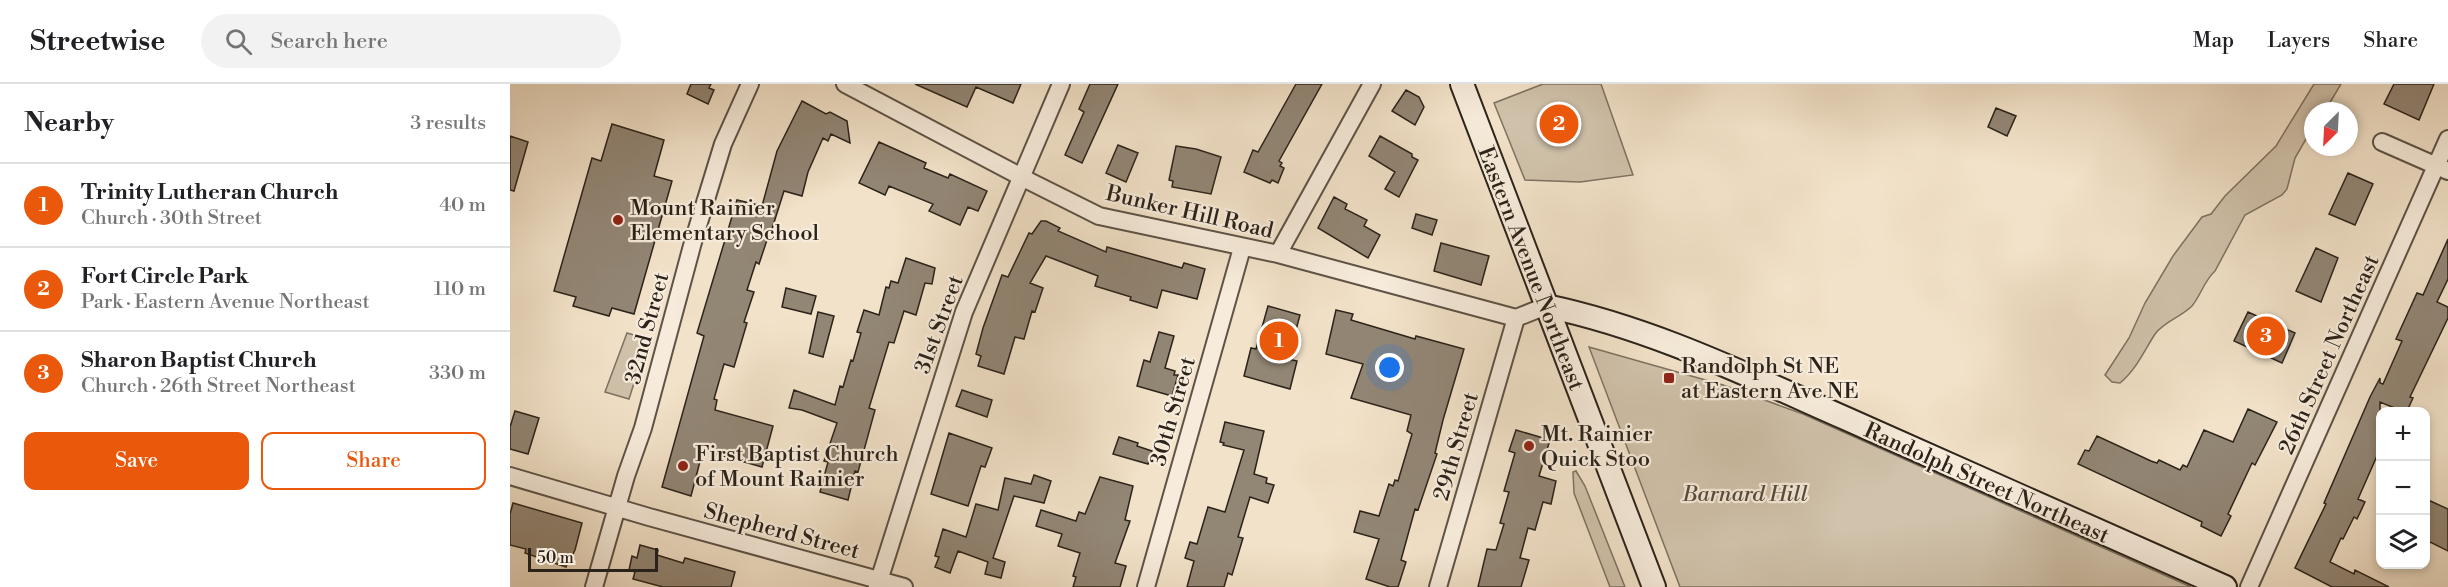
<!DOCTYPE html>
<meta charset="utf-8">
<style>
:root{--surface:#fff;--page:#f2f2f2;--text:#202124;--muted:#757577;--line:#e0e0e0;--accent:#ea580c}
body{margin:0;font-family:"Libre Bodoni",serif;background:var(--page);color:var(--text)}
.controls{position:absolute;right:18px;bottom:18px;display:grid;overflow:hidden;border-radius:12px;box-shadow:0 3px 9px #0003}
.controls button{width:54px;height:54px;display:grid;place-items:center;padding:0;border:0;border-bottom:2px solid var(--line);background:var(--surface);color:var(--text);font:30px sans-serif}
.compass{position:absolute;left:1794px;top:18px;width:54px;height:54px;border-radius:50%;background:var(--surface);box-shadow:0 3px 9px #0003;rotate:204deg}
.scale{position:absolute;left:18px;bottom:15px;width:130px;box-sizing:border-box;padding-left:6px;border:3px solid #2b231a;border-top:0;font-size:16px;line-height:21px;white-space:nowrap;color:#2b231a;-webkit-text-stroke:4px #f7ecdc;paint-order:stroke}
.you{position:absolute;left:880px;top:284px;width:21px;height:21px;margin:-15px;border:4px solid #fff;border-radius:50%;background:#1a73e8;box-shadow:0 0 0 9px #1a73e833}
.badge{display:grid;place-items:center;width:39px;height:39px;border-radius:50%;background:var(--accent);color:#fff;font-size:20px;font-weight:700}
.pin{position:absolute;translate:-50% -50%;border:3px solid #fff;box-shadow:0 2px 6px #0006}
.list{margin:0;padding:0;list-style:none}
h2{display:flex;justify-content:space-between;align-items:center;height:78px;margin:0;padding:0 24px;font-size:26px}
h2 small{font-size:20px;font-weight:400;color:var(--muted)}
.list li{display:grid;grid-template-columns:39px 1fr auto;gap:18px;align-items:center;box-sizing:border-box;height:84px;padding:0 24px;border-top:2px solid var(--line)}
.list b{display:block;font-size:22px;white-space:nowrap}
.list p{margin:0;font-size:20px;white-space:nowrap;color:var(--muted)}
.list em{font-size:20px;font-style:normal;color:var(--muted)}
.actions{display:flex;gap:12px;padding:18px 24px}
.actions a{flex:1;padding:14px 0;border:2px solid var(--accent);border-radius:12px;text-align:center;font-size:21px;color:var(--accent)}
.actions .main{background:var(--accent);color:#fff}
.icon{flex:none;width:33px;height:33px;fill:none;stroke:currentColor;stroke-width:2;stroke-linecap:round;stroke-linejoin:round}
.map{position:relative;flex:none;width:1938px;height:503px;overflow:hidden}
header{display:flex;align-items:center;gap:36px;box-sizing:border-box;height:84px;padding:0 30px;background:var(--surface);border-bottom:2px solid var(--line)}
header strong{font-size:28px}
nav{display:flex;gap:33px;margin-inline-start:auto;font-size:21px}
.search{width:420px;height:54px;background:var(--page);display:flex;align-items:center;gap:15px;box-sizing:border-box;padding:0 21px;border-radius:33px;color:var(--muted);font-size:22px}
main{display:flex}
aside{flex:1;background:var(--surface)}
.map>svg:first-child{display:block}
.green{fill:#d0c2ab;stroke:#7e7262;stroke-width:1.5}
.building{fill:#928675;stroke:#2b231a;stroke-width:1.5}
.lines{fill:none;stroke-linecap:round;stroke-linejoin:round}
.street-casing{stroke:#5d5346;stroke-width:20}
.secondary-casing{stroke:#2b231a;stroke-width:26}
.street{stroke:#f7ecdc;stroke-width:16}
.secondary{stroke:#f7ecdc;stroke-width:22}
.poi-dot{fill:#8f2418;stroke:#f7ecdc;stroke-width:2}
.labels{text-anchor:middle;stroke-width:4.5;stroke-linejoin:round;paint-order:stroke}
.poi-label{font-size:22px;fill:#2b231a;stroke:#f7ecdc;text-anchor:start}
.street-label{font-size:22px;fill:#2b231a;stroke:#f7ecdc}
.park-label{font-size:22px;font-style:italic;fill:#544b3e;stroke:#f7ecdc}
</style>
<header>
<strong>Streetwise</strong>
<div class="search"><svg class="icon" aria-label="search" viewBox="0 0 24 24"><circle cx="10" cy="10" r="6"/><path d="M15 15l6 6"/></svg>Search here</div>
<nav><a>Map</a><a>Layers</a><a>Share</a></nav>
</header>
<main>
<aside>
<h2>Nearby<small>3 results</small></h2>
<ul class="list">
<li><span class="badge">1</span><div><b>Trinity Lutheran Church</b><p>Church · 30th Street</p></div><em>40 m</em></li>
<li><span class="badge">2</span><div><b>Fort Circle Park</b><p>Park · Eastern Avenue Northeast</p></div><em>110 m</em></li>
<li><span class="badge">3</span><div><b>Sharon Baptist Church</b><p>Church · 26th Street Northeast</p></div><em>330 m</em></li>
</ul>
<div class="actions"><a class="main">Save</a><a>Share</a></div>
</aside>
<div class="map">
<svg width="1938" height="503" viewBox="0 0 1938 503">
<rect width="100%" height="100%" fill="#f2e2c9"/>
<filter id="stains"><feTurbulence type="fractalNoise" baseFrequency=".00333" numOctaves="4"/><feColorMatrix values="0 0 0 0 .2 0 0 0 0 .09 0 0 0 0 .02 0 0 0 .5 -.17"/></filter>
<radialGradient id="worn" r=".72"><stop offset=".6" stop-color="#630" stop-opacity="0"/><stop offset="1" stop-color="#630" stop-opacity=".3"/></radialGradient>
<!-- green -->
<path class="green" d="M 1033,0 L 1091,0 L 1123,91 L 1070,98 L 1015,96 L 984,19 Z
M 1804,0 L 1831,0 L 1815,27 L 1803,27 L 1803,43 L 1785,74 L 1777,105 L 1772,111 L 1735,131 L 1705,187 C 1694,197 1691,211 1682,222 C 1671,233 1655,237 1645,250 C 1634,267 1626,286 1610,299 L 1602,298 L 1595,291 L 1619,254 L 1635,219 L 1663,172 L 1692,133 L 1701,130 L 1715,112 L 1766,62 Z
M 117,249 L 138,255 L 119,315 L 95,308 Z
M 1079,263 L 1213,301 L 1293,330 L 1681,503 L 1170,503 Z
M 1066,387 L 1075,402 L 1115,503 L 1100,503 L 1064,409 L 1063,388 Z"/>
<!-- building -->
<path class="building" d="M 181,0 L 201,0 L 199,4 L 204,6 L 198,20 L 177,10 Z
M 405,0 L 511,0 L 503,19 L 466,3 L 457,23 Z
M 580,0 L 608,0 L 572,79 L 555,71 L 574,28 L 569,25 Z
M 786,0 L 812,0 L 769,77 L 772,79 L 770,82 L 774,84 L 768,99 L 762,96 L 760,99 L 734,88 L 743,66 L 748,68 Z
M 1884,0 L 1924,0 L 1909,36 L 1874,20 Z
M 896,6 L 909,13 L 914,23 L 905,41 L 882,27 Z
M 292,17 L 316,30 L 320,28 L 337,37 L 340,59 L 321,50 L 318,57 L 313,54 L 298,88 L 292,112 L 274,107 L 261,148 L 260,147 L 249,180 L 246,178 L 237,206 L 244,208 L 234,238 L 237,239 L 224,283 L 214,280 L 204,315 L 207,316 L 205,326 L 263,342 L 252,383 L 193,366 L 181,412 L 152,403 L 194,252 L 187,249 L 227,116 L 252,122 L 267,67 Z
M 1486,24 L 1506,32 L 1497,52 L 1478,43 Z
M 102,40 L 154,56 L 144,92 L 162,97 L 124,230 L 102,224 L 99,232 L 63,222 L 66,213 L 44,207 L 82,74 L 91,77 Z
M 0,52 L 18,58 L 4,107 L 0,106 Z
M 870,52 L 902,70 L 902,73 L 908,76 L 889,113 L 875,105 L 885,88 L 859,72 Z
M 369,58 L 416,79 L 414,84 L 438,94 L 440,90 L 477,107 L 468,127 L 458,123 L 450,141 L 419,127 L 423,120 L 379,102 L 375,111 L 349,99 Z
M 608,61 L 628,69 L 616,98 L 596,89 Z
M 666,62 L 686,65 L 711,73 L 701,110 L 662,103 L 663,97 L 659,96 Z
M 1838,89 L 1863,100 L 1845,141 L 1819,130 Z
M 824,113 L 837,120 L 835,125 L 857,136 L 854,142 L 870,151 L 858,174 L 808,144 Z
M 906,130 L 927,136 L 922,151 L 902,144 Z
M 531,137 L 536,137 L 550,144 L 548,147 L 596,168 L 597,163 L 672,184 L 674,179 L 695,185 L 687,215 L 652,206 L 647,224 L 620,216 L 621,213 L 585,202 L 588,192 L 536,172 L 520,199 L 533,204 L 525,228 L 522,227 L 514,255 L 505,253 L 494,290 L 468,282 L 471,272 L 466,270 L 473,244 L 492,191 L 498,193 L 519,149 L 522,150 Z
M 1938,155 L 1938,195 L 1927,218 L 1938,223 L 1938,234 L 1900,313 L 1903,314 L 1897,327 L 1892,327 L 1870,318 L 1870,365 L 1848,415 L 1855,418 L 1847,435 L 1844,433 L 1833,455 L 1831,454 L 1820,478 L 1844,490 L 1845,486 L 1879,503 L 1822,503 L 1785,484 L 1816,420 L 1814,419 L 1860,313 L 1870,294 L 1870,299 L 1873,300 L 1892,257 L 1886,255 L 1907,209 L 1913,211 Z
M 931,159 L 979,172 L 971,201 L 924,187 Z
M 1806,164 L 1828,174 L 1811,218 L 1786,207 Z
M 396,174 L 425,184 L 422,200 L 415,199 L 406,231 L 394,227 L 384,259 L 379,258 L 359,324 L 365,326 L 348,388 L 345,387 L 338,416 L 310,408 L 318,378 L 314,377 L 327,339 L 292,326 L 279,324 L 284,306 L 325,321 L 330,302 L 333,303 L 341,276 L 343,277 L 351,249 L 347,248 L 354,226 L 369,231 L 376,203 L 379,204 L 381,197 L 388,199 Z
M 276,204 L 306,212 L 301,230 L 272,223 Z
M 758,222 L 790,231 L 778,275 L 787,277 L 780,305 L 734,292 L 741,264 L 746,265 Z
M 826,226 L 843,230 L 841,236 L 905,255 L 906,252 L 954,265 L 933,336 L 925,369 L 927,370 L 908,426 L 905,425 L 891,476 L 896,478 L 888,503 L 880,503 L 856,495 L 869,455 L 844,448 L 850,427 L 869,432 L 879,400 L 883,402 L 885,396 L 888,397 L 902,350 L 897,347 L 901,331 L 841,314 L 853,280 L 816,270 Z
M 308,228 L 324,232 L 313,273 L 299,269 Z
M 1738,228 L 1785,249 L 1772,279 L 1724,257 Z
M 649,248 L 664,252 L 655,284 L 665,287 L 664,291 L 668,291 L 662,312 L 627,302 L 634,276 L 640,278 Z
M 452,306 L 482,316 L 477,333 L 446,322 Z
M 1738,325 L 1767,338 L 1745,381 L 1742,379 L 1718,430 L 1721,432 L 1711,452 L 1691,442 L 1692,438 L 1568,380 L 1575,366 L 1579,367 L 1587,352 L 1641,377 L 1647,379 L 1649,376 L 1670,386 L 1673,381 L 1677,383 L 1694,346 L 1723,358 Z
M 5,327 L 29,334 L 18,370 L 0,365 L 0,343 Z
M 715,338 L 754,347 L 744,390 L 757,394 L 756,399 L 764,401 L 758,419 L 740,413 L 728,453 L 733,454 L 722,491 L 718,489 L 714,503 L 677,503 L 684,477 L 675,474 L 680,458 L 687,460 L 698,423 L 715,428 L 734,366 L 713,361 L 714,359 L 710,358 Z
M 1006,346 L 1040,356 L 1029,392 L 1046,397 L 1041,420 L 1033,418 L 1025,446 L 1018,444 L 1010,474 L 1019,476 L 1011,503 L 968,503 L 977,465 L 986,466 L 994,440 L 990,439 L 999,408 L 994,407 L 1005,369 L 999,367 Z
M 439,349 L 482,364 L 475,383 L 471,382 L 458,422 L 421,410 Z
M 609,353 L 628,359 L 627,362 L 642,367 L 638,380 L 603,370 Z
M 524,391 L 541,397 L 534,419 L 504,412 L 483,474 L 495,478 L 491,494 L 475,490 L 478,478 L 448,467 L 440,489 L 425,483 L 429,473 L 425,472 L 433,445 L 456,453 L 466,420 L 488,426 L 495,394 L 521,400 Z
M 590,393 L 623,402 L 615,436 L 620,437 L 605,479 L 616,482 L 610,503 L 563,503 L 566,493 L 563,492 L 570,469 L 548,462 L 552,450 L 526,442 L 531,426 L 566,437 L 569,428 L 575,430 Z
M 1916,415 L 1938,425 L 1938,467 L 1916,456 Z
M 3,419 L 72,439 L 65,466 L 62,472 L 60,471 L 56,483 L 15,469 L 16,465 L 0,461 L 0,430 Z
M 130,461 L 148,466 L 147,471 L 173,479 L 175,474 L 225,488 L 221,503 L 153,503 L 123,495 L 125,488 L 119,486 L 122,472 L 127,474 Z"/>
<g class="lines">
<defs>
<path id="street" d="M 335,0 L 521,98 L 589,132 L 768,170 L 1006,234 L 1036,222
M 1872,58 L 1938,87
M 768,170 L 862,0
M 0,392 L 139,433 L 394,503
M 84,503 L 116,392 L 133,344 L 183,158 L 213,60 L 240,0
M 367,503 L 454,228 L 551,0
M 636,503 L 732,164
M 928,503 L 1006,234
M 1739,503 L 1938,55"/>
<path id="secondary" d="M 952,0 L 1144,503
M 1036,222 C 1142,244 1239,292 1337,335 C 1463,391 1589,447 1715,503"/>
</defs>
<!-- street casing -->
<use href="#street" class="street-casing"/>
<!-- secondary casing -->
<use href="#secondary" class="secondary-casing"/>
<!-- street -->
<use href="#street" class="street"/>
<!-- secondary -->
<use href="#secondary" class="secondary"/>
</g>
<!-- markers -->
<g class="poi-dot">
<circle cx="108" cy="136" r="6"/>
<rect x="1153" y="288" width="12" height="12" rx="3"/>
<circle cx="1019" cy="362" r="6"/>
<circle cx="173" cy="382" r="6"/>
</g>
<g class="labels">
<!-- poi labels -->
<g class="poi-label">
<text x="120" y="131">Mount Rainier<tspan x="120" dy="25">Elementary School</tspan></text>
<text x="1171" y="289">Randolph St NE<tspan x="1171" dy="25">at Eastern Ave NE</tspan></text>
<text x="1031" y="357">Mt. Rainier<tspan x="1031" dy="25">Quick Stoo</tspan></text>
<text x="185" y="377">First Baptist Church<tspan x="185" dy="25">of Mount Rainier</tspan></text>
</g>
<!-- street labels -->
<g class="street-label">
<text transform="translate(680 127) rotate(13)" y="8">Bunker Hill Road</text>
<text transform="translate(1022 184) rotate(69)" y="8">Eastern Avenue Northeast</text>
<text transform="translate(428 240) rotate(-70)" y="8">31st Street</text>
<text transform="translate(136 244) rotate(-75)" y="8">32nd Street</text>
<text transform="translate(1818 270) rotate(-66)" y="8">26th Street Northeast</text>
<text transform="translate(662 327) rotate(-74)" y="8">30th Street</text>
<text transform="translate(945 362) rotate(-74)" y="8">29th Street</text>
<text transform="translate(1477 398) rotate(24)" y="8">Randolph Street Northeast</text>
<text transform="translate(272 446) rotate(15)" y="8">Shepherd Street</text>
</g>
<!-- park labels -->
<g class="park-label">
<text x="1235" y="417">Barnard Hill</text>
</g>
</g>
<rect width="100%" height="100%" filter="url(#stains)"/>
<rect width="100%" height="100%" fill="url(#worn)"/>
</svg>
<div class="controls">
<button>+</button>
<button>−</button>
<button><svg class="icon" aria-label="layers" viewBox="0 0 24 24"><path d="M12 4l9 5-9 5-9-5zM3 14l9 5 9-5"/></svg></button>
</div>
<svg class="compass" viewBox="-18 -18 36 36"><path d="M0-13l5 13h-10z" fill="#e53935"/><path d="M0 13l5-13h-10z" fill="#757577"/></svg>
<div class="scale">50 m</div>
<div class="you"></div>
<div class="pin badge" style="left:769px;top:257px">1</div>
<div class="pin badge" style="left:1049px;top:40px">2</div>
<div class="pin badge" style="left:1756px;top:252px">3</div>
</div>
</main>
